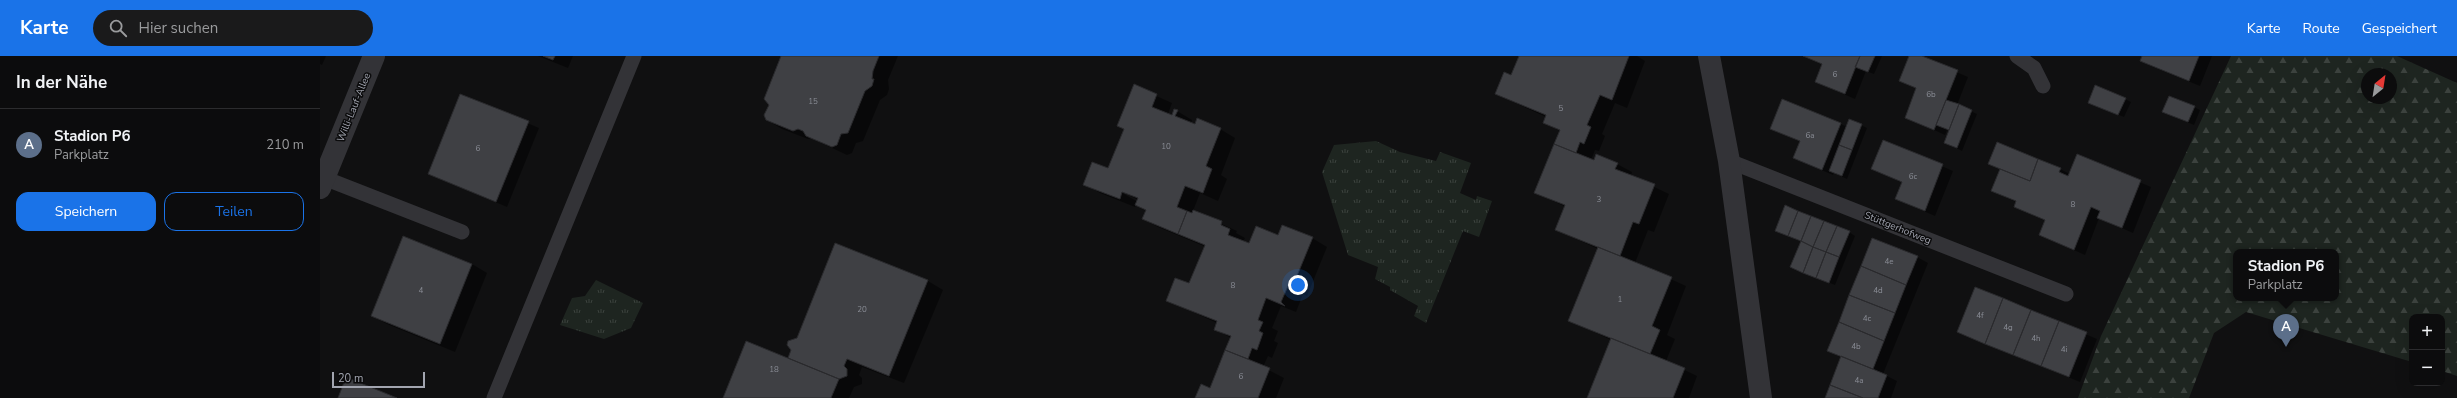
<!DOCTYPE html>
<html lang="de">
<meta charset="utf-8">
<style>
:root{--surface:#0c0c0d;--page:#1a1a1b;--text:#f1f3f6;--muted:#9a9b9d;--line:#2c2c2e;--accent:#1a73e8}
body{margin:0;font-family:"Nunito Sans",sans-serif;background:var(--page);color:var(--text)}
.controls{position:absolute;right:12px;bottom:12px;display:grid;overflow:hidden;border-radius:8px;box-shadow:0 4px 16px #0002}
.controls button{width:36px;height:36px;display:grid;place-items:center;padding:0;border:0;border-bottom:1px solid var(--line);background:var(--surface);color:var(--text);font:20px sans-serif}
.compass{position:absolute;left:2041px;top:12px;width:36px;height:36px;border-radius:50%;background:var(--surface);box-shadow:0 4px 16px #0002;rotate:30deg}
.scale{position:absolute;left:12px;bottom:10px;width:93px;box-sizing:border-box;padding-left:4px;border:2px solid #a2a5b0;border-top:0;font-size:11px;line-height:14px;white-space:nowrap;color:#a2a5b0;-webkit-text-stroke:3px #0b0b0c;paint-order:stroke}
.you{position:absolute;left:978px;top:229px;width:14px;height:14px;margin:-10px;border:3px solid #fff;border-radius:50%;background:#1a73e8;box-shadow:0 0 0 6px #1a73e833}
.badge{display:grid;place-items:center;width:26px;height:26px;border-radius:50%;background:var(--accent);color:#fff;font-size:13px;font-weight:700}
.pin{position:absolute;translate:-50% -33px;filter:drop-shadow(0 1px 2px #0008)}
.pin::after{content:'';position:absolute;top:21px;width:14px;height:12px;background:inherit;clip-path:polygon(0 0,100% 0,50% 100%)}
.popup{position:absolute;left:1913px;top:193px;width:106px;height:52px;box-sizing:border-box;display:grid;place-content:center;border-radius:8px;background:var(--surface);filter:drop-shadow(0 1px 3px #0005);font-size:13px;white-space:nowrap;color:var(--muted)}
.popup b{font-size:15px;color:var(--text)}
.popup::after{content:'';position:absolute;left:50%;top:100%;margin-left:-8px;border:8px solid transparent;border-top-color:var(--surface)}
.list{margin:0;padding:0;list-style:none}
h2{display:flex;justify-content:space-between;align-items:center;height:52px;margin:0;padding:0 16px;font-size:17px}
h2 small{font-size:13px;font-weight:400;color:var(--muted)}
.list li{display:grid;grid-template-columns:26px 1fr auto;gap:12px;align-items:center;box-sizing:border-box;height:72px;padding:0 16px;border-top:1px solid var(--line)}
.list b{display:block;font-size:15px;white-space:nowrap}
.list p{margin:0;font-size:13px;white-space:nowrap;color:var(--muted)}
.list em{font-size:13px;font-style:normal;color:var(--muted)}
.actions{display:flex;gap:8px;padding:12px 16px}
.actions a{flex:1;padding:9px 0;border:1px solid var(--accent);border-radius:12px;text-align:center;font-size:14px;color:var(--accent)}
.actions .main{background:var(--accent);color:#fff}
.icon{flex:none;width:22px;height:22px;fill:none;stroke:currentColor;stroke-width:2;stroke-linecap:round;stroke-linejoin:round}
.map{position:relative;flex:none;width:2137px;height:342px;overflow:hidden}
header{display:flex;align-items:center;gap:24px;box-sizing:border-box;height:56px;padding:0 20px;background:var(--accent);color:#fff}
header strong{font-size:19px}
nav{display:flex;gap:22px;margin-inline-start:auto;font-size:14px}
.search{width:280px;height:36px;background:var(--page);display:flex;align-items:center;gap:10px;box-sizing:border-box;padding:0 14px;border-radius:22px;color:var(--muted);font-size:15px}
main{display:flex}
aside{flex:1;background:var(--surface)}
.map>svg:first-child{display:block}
.forest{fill:url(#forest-firs);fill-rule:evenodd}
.park{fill:url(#park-tufts)}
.shadow{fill:#0007;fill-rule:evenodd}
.building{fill:#3f4044;stroke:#2a2a2d}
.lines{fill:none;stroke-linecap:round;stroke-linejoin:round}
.service{stroke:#333337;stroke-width:15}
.minor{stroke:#333337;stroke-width:22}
.labels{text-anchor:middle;stroke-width:3;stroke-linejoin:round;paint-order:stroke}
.number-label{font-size:8px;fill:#898c95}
.street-label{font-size:10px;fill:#a2a5b0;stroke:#0b0b0c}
</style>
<header>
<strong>Karte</strong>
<div class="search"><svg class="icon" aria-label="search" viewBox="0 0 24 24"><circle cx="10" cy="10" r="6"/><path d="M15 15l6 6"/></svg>Hier suchen</div>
<nav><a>Karte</a><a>Route</a><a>Gespeichert</a></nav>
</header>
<main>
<aside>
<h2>In der Nähe<small></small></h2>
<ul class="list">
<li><span class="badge" style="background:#5c6f8a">A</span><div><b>Stadion P6</b><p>Parkplatz</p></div><em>210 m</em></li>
</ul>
<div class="actions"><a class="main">Speichern</a><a>Teilen</a></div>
</aside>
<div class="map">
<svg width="2137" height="342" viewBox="0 0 2137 342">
<defs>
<pattern id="forest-firs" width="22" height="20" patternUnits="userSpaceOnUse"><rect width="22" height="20" fill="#1e2520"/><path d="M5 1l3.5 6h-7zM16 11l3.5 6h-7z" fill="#3c423e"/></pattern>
<pattern id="park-tufts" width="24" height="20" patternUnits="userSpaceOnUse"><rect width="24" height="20" fill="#1e2520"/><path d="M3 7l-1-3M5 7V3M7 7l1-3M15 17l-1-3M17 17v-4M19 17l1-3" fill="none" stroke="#3c423e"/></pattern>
</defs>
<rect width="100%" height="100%" fill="#101011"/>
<!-- forest -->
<path class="forest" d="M 1911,0 L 2077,0 L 2137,27 L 2137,320 L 2122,315 L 2122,261 L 2092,261 L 2092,306 L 1926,256 L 1894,277 L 1869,342 L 1758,342 L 1781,280 ZM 2047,18 L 2071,18 L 2071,42 L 2047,42 ZM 1916,196 L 2016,196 L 2016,242 L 1916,242 Z"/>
<!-- park -->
<path class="park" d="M 1056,85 L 1080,96 L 1116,105 L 1120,96 L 1151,107 L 1140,137 L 1156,144 L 1157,140 L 1172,145 L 1159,181 L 1143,175 L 1106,267 L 1094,260 L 1098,250 L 1070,234 L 1070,231 L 1055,223 L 1058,211 L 1028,199 L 1002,116 L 1014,89 Z
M 276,224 L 323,247 L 311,272 L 284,283 L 240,269 L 252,242 L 265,240 Z"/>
<!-- shadow -->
<path class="shadow" d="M 0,0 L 6,0 L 2,9 L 0,8 Z
M 218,0 L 253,0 L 248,12 Z
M 462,0 L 578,0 L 568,24 L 569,33 L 567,39 L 560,44 L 543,85 L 536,87 L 532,97 L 527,99 L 491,82 L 488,83 L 462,73 L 447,64 Z
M 1200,0 L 1317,0 L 1325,5 L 1307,52 L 1295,47 L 1282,78 L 1285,80 L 1279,95 L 1275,94 L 1271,104 L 1297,108 L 1312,116 L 1311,120 L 1349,138 L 1334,176 L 1328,174 L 1315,207 L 1366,230 L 1347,279 L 1355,283 L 1346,305 L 1377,320 L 1369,342 L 1268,342 L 1291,284 L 1249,264 L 1278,193 L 1237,174 L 1246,151 L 1216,137 L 1240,75 L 1224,66 L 1226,61 L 1176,38 L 1192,21 Z
M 1482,0 L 1562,0 L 1554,18 L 1546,15 L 1535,43 L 1496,26 L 1503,9 Z
M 1590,0 L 1599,0 L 1648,21 L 1637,49 L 1657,58 L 1642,95 L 1625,86 L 1630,75 L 1627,74 L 1625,79 L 1586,61 L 1597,33 L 1581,24 Z
M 1823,0 L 1892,0 L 1880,30 L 1831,10 L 1821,5 Z
M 814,30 L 852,47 L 848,58 L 852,60 L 857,55 L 872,64 L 871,67 L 900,73 L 915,82 L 901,119 L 907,123 L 898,145 L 880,137 L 873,155 L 917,175 L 916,177 L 925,182 L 923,186 L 930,189 L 958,180 L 992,182 L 1007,191 L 987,240 L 983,238 L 976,256 L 961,250 L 952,272 L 958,275 L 954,285 L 958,287 L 952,302 L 948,300 L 943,311 L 964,322 L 956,342 L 876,342 L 890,333 L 911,282 L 895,273 L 897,267 L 847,244 L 870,229 L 886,191 L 838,171 L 823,163 L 826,155 L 816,149 L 815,151 L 780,137 L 765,128 L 789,114 L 805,73 ZM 798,133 L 818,144 L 818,146 L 797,134 Z
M 141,39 L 219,72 L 187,151 L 109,118 Z
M 1805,43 L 1811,46 L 1804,61 L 1775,49 Z
M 1874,51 L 1880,54 L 1874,69 L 1843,56 Z
M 1530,64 L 1547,72 L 1527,123 L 1514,117 L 1513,119 L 1474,102 L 1481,86 L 1451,73 L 1521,68 L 1527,71 Z
M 1564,85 L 1633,115 L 1615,160 L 1576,143 L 1583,127 L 1553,113 Z
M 1757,100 L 1831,131 L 1813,177 L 1779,162 L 1765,199 L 1720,179 L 1726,165 L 1705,156 L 1695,150 L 1696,146 L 1672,135 L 1681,113 L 1669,108 L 1740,113 L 1750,118 Z
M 1456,174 L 1529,176 L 1535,180 L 1515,229 L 1477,214 L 1482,186 Z
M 516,188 L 608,225 L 623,234 L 584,327 L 542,311 L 539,319 L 542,322 L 542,328 L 534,331 L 529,342 L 404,342 L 469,304 Z
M 1597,201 L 1608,207 L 1563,318 L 1577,325 L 1571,342 L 1506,342 L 1522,302 L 1508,294 Z
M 152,208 L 167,217 L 135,296 L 67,268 L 52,260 Z
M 1656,232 L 1777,283 L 1760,326 L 1638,276 Z"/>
<!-- building -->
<path class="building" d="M 223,0 L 235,0 L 233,4 Z
M 559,0 L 553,15 L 552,23 L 554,23 L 552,30 L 545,35 L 528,77 L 521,78 L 517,89 L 512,91 L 486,80 L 483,75 L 478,73 L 473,75 L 446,64 L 444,59 L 449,49 L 444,43 L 461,0 Z
M 1199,0 L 1309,0 L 1292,44 L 1280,39 L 1267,69 L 1271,71 L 1264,88 L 1260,86 L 1256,97 L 1234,88 L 1240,74 L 1223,67 L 1226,59 L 1175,38 L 1184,16 L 1191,19 Z
M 1483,0 L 1540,0 L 1525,38 L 1495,26 L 1502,8 Z
M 1540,0 L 1555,0 L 1548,16 L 1535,11 Z
M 1589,0 L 1602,0 L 1638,14 L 1614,74 L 1585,62 L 1596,32 L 1579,25 Z
M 1822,0 L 1879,0 L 1869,25 L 1820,5 Z
M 814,28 L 837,38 L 832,51 L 852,59 L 854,53 L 858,54 L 855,60 L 875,68 L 877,62 L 901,72 L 886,110 L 892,113 L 883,137 L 865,130 L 857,151 L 867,155 L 858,178 L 822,163 L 826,154 L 815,149 L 818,142 L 802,136 L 800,143 L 763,129 L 772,106 L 788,112 L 804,73 L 797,70 Z
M 1775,29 L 1806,42 L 1798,59 L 1768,47 Z
M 140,38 L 209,65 L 176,146 L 108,118 Z
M 1849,40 L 1875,50 L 1868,66 L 1842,56 Z
M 1462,43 L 1521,67 L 1502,114 L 1473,102 L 1480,85 L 1450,73 Z
M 1626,44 L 1639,48 L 1629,74 L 1616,69 Z
M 1639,48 L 1652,54 L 1637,92 L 1624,87 Z
M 1529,63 L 1542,68 L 1532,94 L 1519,89 Z
M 1563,84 L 1623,108 L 1605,155 L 1575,143 L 1582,126 L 1551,113 Z
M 1677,86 L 1718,103 L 1710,125 L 1668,108 Z
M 1234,88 L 1274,104 L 1276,98 L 1298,107 L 1295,113 L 1335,128 L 1319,168 L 1313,166 L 1300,200 L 1235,174 L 1245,149 L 1214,137 Z
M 1519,89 L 1532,94 L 1522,120 L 1509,115 Z
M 1757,98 L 1821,124 L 1802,172 L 1777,162 L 1780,155 L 1771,151 L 1754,194 L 1719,179 L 1725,164 L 1694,151 L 1696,145 L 1671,135 L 1680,113 L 1710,125 L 1718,103 L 1741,112 L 1739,116 L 1748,120 Z
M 1465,149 L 1478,155 L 1468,180 L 1455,175 Z
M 873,154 L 902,165 L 901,169 L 910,173 L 908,179 L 929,187 L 936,170 L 958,179 L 962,169 L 993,181 L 972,232 L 968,230 L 961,246 L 965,250 L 946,242 L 938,264 L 943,266 L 939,275 L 943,277 L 937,294 L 932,292 L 928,303 L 905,294 L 911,280 L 894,274 L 897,265 L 846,245 L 855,222 L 869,227 L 885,189 L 858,178 L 867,155 L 872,157 Z
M 1478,155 L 1491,160 L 1481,185 L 1468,180 Z
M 1491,160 L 1504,165 L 1493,191 L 1481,185 Z
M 1504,165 L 1517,170 L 1506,196 L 1493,191 Z
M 1517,170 L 1530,175 L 1519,201 L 1506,196 Z
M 83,180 L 152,208 L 120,288 L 51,260 Z
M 1552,182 L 1598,200 L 1586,229 L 1541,210 Z
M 1481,185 L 1493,191 L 1483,217 L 1470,211 Z
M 515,187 L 608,224 L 569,320 L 527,303 L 524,310 L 527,313 L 527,320 L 519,323 L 468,302 L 471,294 L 467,289 L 468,285 L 477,282 Z
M 1278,191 L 1352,221 L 1332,270 L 1340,274 L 1330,298 L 1248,265 Z
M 1493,191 L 1506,196 L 1496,222 L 1483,217 Z
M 1506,196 L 1519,201 L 1509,227 L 1496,222 Z
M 1541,210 L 1586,229 L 1575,257 L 1529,239 Z
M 1655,231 L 1683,242 L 1665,288 L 1637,276 Z
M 1529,239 L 1575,257 L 1564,285 L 1519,266 Z
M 1683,242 L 1711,254 L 1693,299 L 1665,288 Z
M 1711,254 L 1739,265 L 1721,310 L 1693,299 Z
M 1739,265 L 1767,276 L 1749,321 L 1721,310 Z
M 1519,266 L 1564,285 L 1553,313 L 1507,295 Z
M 1291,282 L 1365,312 L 1353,342 L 1267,342 Z
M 426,285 L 519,323 L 511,342 L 403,342 Z
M 905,294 L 950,312 L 938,342 L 875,342 L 881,328 L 890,332 Z
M 1521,300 L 1567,319 L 1558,342 L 1543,342 L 1510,329 Z
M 26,321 L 77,342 L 18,342 Z
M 1510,329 L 1543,342 L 1505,342 Z"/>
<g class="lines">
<!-- service -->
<path class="service" d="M 1697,0 L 1714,12 L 1723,30
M 1409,105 L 1746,238
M 4,122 L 142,176
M 174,342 L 314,0"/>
<!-- minor -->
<path class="minor" d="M 1389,0 L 1409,105 L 1441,342
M 0,132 L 54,0"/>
</g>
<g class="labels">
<!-- number labels -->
<g class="number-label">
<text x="1515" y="21">6</text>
<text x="1611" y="41">6b</text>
<text x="493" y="48">15</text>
<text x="1241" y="55">5</text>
<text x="1490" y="82">6a</text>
<text x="846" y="93">10</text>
<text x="158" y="95">6</text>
<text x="1593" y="123">6c</text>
<text x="1279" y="146">3</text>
<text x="1753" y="151">8</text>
<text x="1569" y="208">4e</text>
<text x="913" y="232">8</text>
<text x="101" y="237">4</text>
<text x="1558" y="237">4d</text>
<text x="1300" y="246">1</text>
<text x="542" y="256">20</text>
<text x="1660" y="262">4f</text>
<text x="1547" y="265">4c</text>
<text x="1688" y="274">4g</text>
<text x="1716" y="285">4h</text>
<text x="1536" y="293">4b</text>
<text x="1744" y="296">4i</text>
<text x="454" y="316">18</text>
<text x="921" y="323">6</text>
<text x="1539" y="327">4a</text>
</g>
<!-- street labels -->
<g class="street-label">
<text transform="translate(33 51) rotate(-68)" y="4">Willi-Lauf-Allee</text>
<text transform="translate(1578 171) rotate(22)" y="4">Stüttgerhofweg</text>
</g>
</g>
</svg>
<div class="controls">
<button>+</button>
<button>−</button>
</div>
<svg class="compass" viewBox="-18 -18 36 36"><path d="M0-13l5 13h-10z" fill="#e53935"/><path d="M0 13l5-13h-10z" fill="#9a9b9d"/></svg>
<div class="scale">20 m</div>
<div class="you"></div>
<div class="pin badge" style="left:1966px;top:291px;background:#5c6f8a">A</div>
<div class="popup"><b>Stadion P6</b>Parkplatz</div>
</div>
</main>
